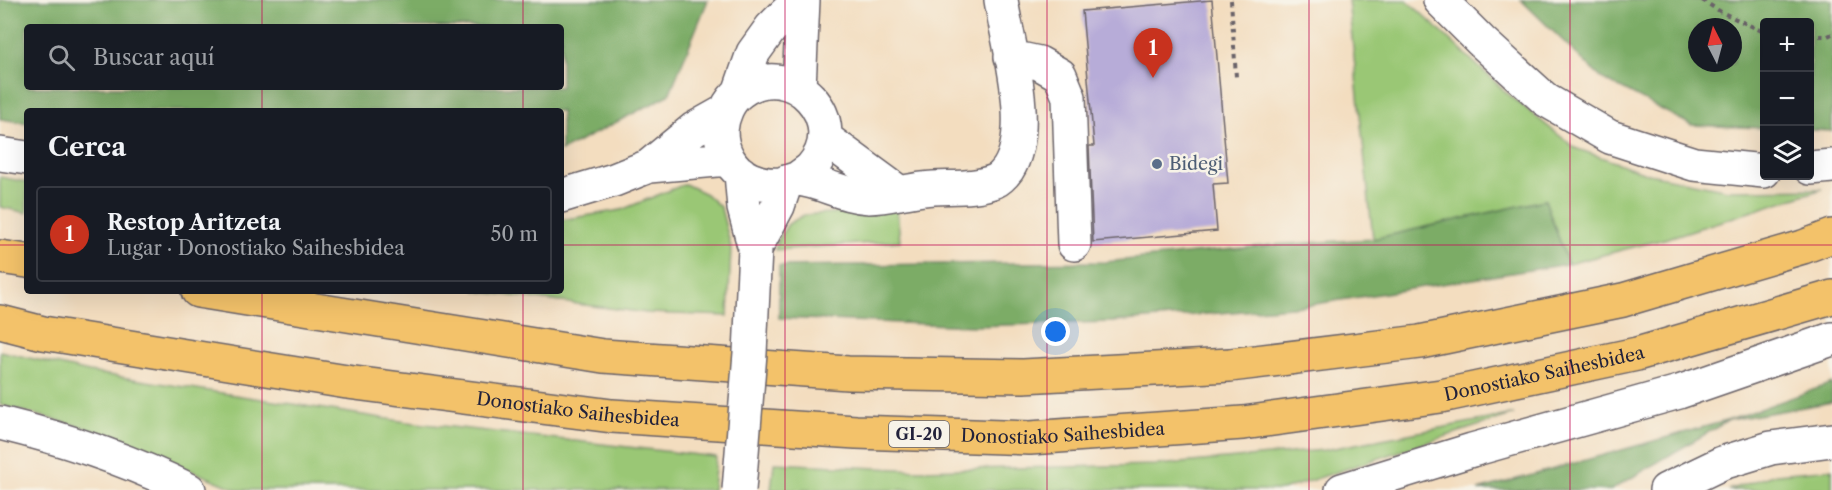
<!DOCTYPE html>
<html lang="es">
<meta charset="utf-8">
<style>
:root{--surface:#171b24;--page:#242831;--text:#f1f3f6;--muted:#9ea1a6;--line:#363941;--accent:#c8321e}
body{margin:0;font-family:"Libre Caslon Text",serif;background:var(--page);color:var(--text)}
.controls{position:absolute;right:18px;top:18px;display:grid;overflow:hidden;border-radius:6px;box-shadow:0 6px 24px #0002}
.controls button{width:54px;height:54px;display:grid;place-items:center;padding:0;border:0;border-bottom:2px solid var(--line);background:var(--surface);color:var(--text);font:30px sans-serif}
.compass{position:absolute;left:1688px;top:18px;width:54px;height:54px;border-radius:50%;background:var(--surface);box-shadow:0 6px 24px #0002;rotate:354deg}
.you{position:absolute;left:1056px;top:332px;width:21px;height:21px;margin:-15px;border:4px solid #fff;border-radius:50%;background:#1a73e8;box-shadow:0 0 0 9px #1a73e833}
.badge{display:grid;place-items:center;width:39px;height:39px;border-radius:50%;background:var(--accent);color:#fff;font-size:20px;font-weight:700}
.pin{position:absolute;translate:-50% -50px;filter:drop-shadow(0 2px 3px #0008)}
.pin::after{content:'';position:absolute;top:32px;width:21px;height:18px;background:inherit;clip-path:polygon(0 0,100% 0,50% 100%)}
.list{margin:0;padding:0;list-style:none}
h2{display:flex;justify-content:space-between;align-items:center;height:78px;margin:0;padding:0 24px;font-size:26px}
h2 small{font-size:20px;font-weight:400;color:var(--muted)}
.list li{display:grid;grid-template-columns:39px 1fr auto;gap:18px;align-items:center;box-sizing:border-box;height:96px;margin:0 12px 12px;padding:0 12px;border:2px solid var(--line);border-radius:6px}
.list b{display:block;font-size:22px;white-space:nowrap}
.list p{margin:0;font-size:20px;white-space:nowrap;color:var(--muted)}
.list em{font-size:20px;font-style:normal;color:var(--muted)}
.icon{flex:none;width:33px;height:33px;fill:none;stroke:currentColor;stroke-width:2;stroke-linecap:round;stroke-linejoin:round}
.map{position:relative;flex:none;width:1832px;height:490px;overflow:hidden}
.search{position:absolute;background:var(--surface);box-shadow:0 6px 24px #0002;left:24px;top:24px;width:540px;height:66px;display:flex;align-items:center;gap:15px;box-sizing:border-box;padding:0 21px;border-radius:6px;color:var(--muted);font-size:22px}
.panel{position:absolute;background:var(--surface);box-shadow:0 6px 24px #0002;left:24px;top:108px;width:540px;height:186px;border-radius:6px}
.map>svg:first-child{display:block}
.green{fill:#9ac775;stroke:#5e7458;stroke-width:1.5}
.forest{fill:#7bac66;stroke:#4e6750;stroke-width:1.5;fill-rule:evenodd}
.building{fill:#b7acd8}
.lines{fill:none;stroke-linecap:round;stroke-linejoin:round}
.minor-casing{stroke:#6b6369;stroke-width:36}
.highway-casing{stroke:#6b6369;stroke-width:36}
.path{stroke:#6b6369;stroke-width:4;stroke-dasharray:4.5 4.5;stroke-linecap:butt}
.minor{stroke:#fff;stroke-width:33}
.highway{stroke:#f3c26a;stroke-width:33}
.minor-bridge-casing{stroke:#6b6369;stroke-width:36;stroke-linecap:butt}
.minor-bridge{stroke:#fff;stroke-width:33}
.grid{fill:none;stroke:#c2185b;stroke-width:1.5;stroke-opacity:0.55}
.service-dot{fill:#5c6f8a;stroke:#f7f3e8;stroke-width:2}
.labels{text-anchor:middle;stroke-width:5;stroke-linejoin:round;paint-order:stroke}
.shield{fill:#f7f3e8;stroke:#62616f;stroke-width:1.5}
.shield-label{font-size:16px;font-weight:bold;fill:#22223b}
.service-label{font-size:18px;fill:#4e5e75;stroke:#f7f3e8;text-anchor:start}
.street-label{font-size:18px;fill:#22223b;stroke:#f7f3e8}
</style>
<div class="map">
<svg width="1832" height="490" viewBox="0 0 1832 490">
<rect width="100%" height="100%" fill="#f7f3e8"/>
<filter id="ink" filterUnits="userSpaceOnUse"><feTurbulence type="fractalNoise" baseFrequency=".0167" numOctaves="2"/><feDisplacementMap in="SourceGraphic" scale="12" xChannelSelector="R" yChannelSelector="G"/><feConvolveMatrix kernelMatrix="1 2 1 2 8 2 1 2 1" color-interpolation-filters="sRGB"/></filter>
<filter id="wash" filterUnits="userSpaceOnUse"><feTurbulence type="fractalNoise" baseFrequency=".008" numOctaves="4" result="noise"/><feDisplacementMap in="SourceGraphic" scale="24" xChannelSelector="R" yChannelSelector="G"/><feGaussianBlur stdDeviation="1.35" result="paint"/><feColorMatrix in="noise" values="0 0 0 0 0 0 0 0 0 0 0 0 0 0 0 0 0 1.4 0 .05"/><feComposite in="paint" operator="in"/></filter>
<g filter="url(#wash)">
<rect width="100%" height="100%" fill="#f3ddbf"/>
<!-- green -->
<path class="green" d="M 1348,0 L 1407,0 L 1508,94 L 1575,148 L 1649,174 L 1728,190 L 1822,189 L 1668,238 L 1568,264 L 1545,200 L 1373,239 Z
M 0,177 L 27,182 L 27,213 L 0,207 Z
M 685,184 L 706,194 L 721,208 L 731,247 L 728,316 L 647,313 L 475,291 L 561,291 L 561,220 L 621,210 Z
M 897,208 L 900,241 L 775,250 L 778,240 L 788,224 L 804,215 Z
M 0,351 L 89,372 L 407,422 L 716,457 L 713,490 L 238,490 L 96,431 L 0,405 Z
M 1514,414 L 1282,490 L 771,490 L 774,463 L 919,470 L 1158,465 L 1324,450 Z
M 1832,469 L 1832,490 L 1728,490 L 1776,474 Z"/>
<!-- forest -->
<path class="forest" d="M 0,0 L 708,0 L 669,95 L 561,151 L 561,111 L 27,111 L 27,123 L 0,119 ZM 27,27 L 561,27 L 561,87 L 27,87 Z
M 1521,0 L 1832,0 L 1832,131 L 1810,130 L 1810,22 L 1764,22 L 1764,128 L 1691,125 L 1601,78 ZM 1697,27 L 1733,27 L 1733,63 L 1697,63 Z
M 1545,200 L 1568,264 L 1303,306 L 1111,322 L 974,326 L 779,318 L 779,266 L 1105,262 L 1272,245 L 1373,239 Z
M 1832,383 L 1832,402 L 1729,420 L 1611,490 L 1478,490 L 1729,420 Z"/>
<g id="blocks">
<!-- building -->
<path class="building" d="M 1212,0 L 1228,183 L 1213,184 L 1217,231 L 1093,242 L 1089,146 L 1094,146 L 1082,11 Z"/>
</g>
</g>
<g filter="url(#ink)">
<use href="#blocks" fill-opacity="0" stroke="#6b6369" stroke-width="1.5"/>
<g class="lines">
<defs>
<path id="minor" d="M 1440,0 L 1481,41 L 1546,100 L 1610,137 L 1694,164 L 1764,171
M 1011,57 L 1039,63 L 1060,75 L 1069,97 L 1074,244
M 799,88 L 803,0
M 739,93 L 753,53 L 771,28 L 799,0
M 825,138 L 900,193
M 0,154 L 27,158
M 649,166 L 728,159
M 1810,168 L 1832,166
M 741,173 L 744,208 L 755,249
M 797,179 C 801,175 807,172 811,168 C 853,121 791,54 740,92 C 728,101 722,117 721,131 C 721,151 732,171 750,179 C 759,183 771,185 781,184 C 787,183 793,178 798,179 C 822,182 844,196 869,197 C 887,197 905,191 923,189 C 946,186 973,190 995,181 C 1000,179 1005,173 1008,169 C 1034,129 1008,45 1001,0
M 561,196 L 614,180 L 649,166 L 694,129 L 726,111
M 755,249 L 778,206 L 786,182
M 0,423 C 65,439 130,460 189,490
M 1342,490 L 1472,450 L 1679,392 L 1832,339
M 1666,490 L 1722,463 L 1771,448 L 1832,440"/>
<g id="highway">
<path d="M 0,257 L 27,261"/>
<path d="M 198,291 L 603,356 L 848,373 L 1023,376 L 1230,365 L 1420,342 L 1623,300 L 1803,247 L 1832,236"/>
<path id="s1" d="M 0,322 L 43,333 L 347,382 L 612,416 L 856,432 L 1030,438 L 1243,423 L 1441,396 L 1637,354 L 1832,297"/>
</g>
</defs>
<!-- minor casing -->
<use href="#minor" class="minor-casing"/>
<!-- highway casing -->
<use href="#highway" class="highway-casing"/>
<!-- path -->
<path class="path" d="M 1231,0 L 1236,77
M 1702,0 L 1721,12 L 1764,32
M 1810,36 L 1828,36 L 1832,34"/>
<!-- minor -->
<use href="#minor" class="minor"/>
<!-- highway -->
<use href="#highway" class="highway"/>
<defs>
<path id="minor-bridge" d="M 739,490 L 750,353 L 755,249"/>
</defs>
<!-- minor-bridge casing -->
<use href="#minor-bridge" class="minor-bridge-casing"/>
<!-- minor-bridge -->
<use href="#minor-bridge" class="minor-bridge"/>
</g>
</g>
<!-- grid -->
<path class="grid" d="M 262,0 L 262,27M 523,0 L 523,27M 785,0 L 785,490M 1047,0 L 1047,490M 1309,0 L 1309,490M 1570,0 L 1570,490M 262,87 L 262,111M 523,87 L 523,111M 0,245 L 27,245M 561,245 L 1832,245M 262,291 L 262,490M 523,291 L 523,490"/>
<!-- markers -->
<circle class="service-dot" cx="1157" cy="164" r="6"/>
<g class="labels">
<!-- shield labels -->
<rect class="shield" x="889" y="421" width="60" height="26" rx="4.5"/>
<g class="shield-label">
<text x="919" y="440">GI-20</text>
</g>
<!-- service labels -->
<g class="service-label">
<text x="1169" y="170">Bidegi</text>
</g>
<!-- street labels -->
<g class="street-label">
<text dy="6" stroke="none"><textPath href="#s1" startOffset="1557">Donostiako Saihesbidea</textPath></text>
<text dy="6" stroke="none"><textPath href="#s1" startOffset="585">Donostiako Saihesbidea</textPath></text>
<text dy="6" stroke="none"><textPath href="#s1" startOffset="1071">Donostiako Saihesbidea</textPath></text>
</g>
</g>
</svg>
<div class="controls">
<button>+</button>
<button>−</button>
<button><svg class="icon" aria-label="layers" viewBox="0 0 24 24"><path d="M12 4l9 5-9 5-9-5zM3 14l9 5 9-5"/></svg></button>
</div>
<svg class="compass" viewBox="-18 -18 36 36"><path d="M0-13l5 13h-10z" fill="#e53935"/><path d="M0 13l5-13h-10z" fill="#9ea1a6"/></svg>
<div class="you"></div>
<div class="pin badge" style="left:1153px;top:78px">1</div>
<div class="search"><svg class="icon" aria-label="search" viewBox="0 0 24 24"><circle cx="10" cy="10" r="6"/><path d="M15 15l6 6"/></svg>Buscar aquí</div>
<section class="panel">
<h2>Cerca<small></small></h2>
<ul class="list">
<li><span class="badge">1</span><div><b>Restop Aritzeta</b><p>Lugar · Donostiako Saihesbidea</p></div><em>50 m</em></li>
</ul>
</section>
</div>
